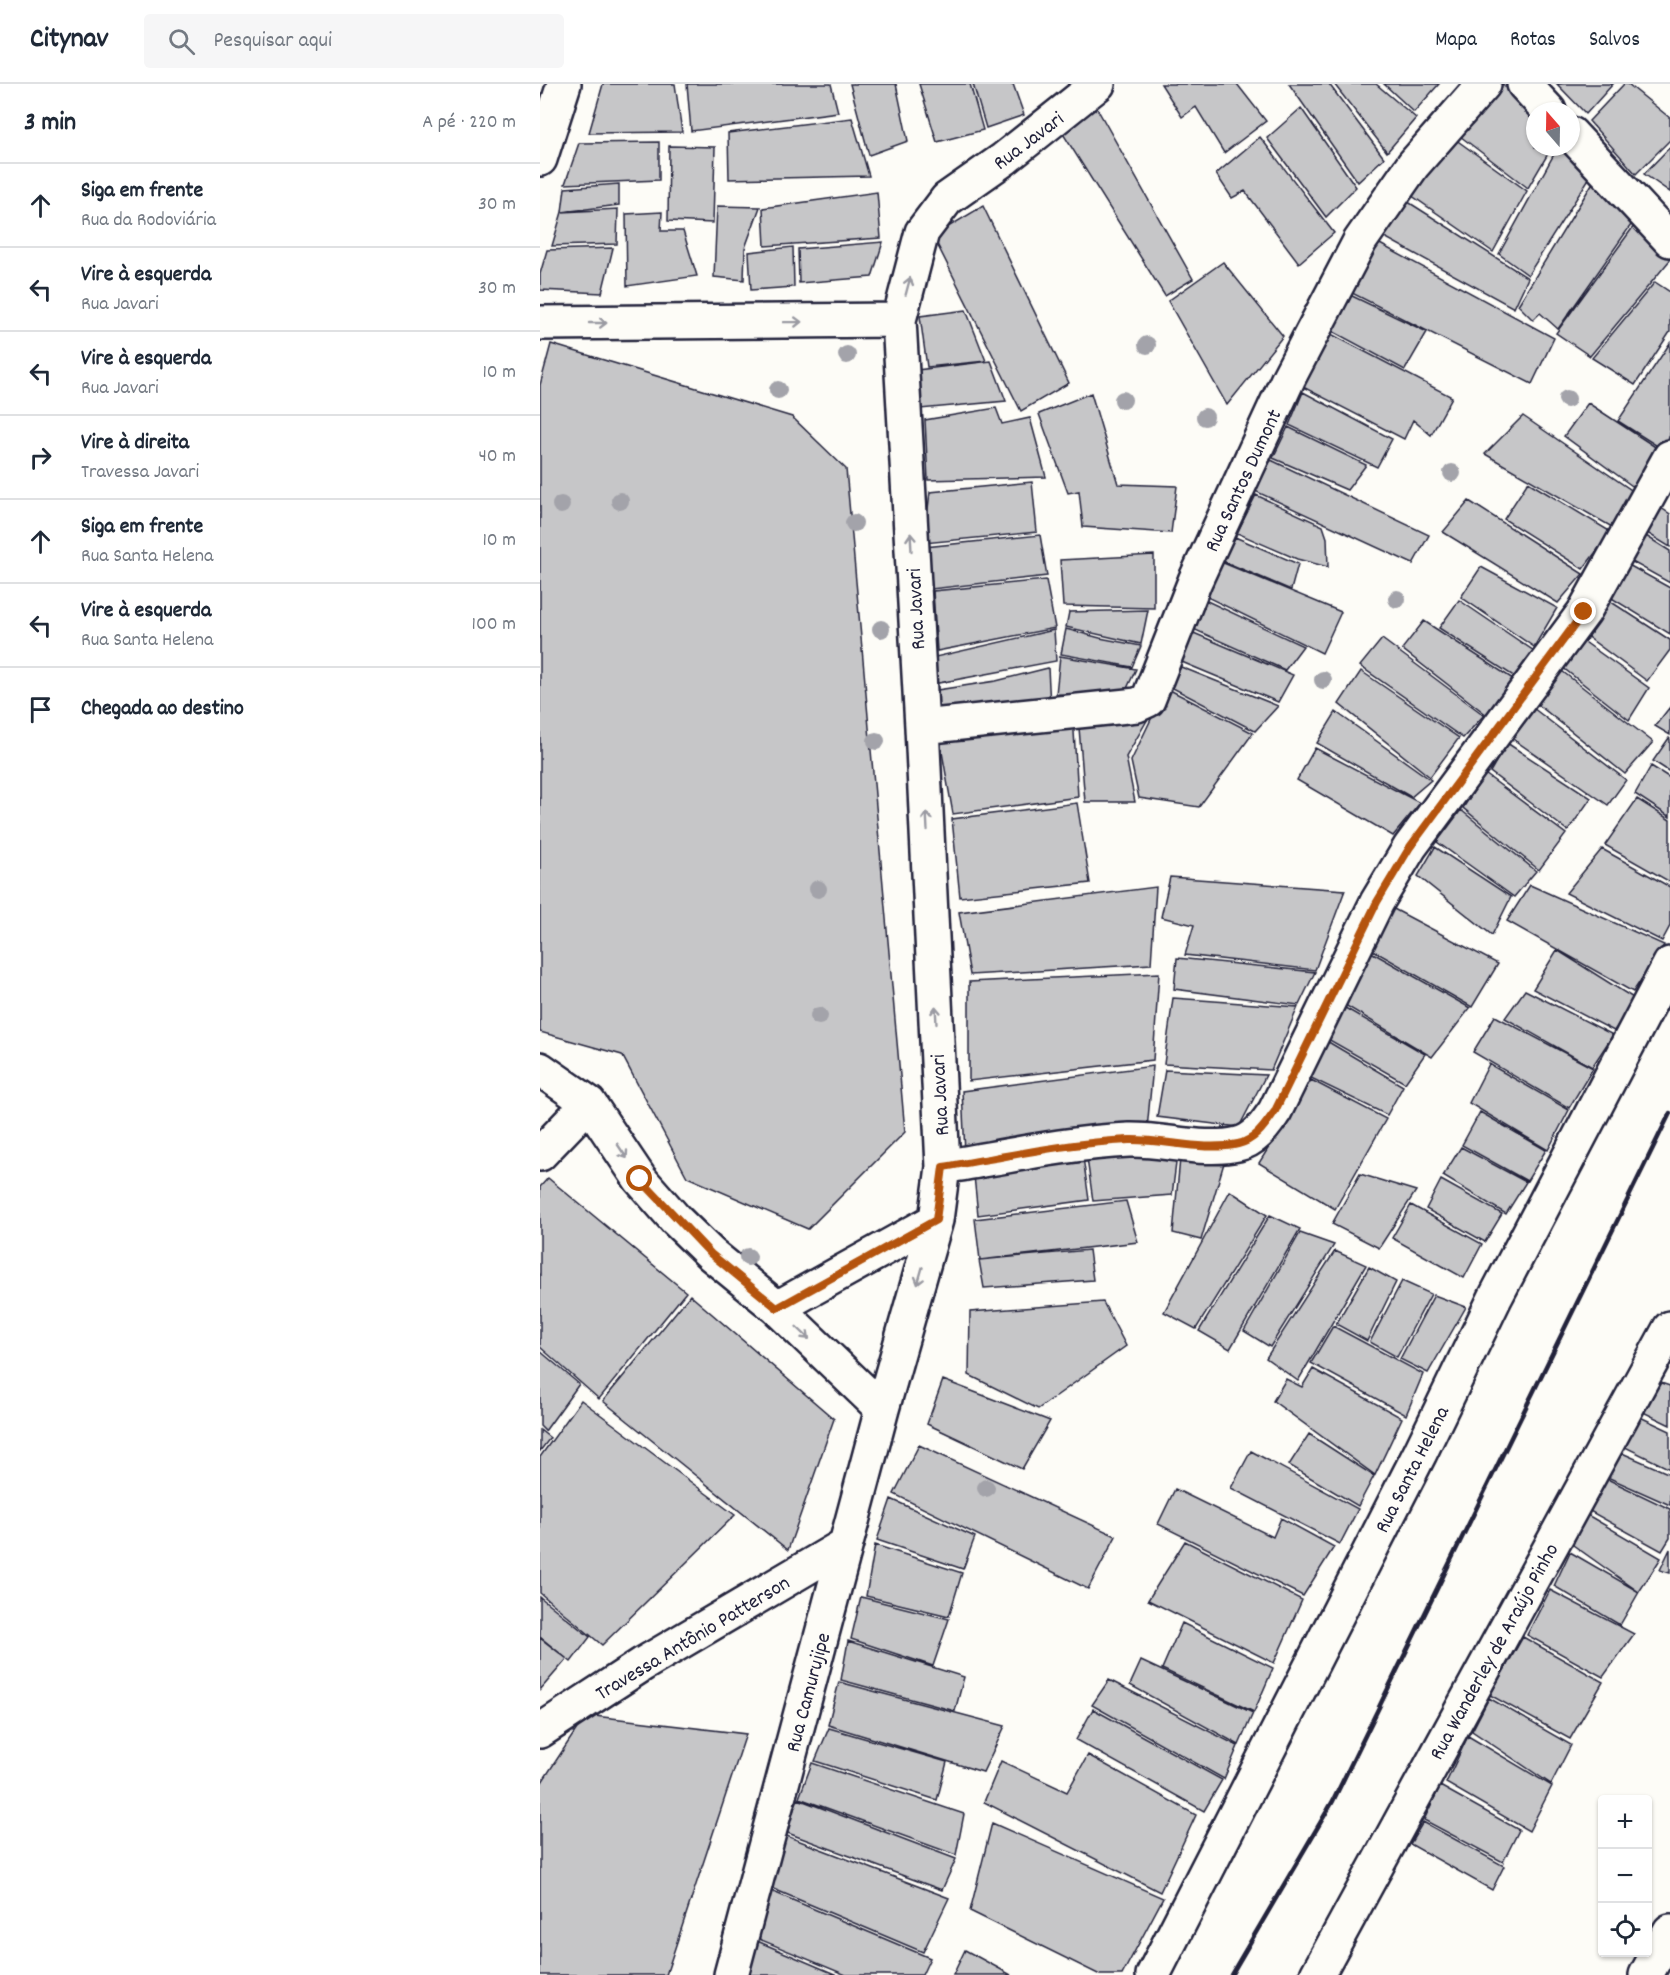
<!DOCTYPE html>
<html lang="pt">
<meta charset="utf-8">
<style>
:root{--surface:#fff;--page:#f6f6f7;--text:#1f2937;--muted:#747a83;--line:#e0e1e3}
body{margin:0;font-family:Dekko,sans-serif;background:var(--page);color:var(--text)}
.controls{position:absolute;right:18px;bottom:18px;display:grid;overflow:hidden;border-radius:6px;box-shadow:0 2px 4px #0004}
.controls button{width:54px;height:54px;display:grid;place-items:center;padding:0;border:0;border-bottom:2px solid var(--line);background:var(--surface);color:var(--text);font:30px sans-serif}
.compass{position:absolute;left:986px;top:18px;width:54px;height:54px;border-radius:50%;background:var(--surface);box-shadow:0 2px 4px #0004;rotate:340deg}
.stop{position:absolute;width:18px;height:18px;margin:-14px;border:4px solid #b45309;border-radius:50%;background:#fff}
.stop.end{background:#b45309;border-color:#fff;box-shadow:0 2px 6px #0008}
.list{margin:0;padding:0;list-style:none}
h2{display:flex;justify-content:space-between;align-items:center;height:78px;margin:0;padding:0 24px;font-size:26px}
h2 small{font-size:20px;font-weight:400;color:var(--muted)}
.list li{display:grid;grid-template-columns:39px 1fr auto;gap:18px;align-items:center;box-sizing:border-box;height:84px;padding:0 24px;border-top:2px solid var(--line)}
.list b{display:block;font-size:22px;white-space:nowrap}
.list p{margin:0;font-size:20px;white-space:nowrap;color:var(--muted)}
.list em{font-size:20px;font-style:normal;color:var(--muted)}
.icon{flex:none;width:33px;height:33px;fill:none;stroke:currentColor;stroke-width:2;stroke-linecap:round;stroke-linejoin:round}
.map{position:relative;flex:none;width:1130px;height:1891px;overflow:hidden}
header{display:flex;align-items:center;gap:36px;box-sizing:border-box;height:84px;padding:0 30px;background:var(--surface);border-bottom:2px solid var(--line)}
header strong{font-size:28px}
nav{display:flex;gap:33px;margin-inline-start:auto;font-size:21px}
.search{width:420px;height:54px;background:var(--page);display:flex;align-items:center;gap:15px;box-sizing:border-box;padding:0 21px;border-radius:6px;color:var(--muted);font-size:22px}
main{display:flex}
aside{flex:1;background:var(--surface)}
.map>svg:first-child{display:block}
.building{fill:#c6c6c8;stroke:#22223b;stroke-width:1.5}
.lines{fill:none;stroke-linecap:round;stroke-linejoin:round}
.street-casing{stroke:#22223b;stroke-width:38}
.street{stroke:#fdfcf7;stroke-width:33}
.rail{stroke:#22223b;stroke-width:4.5}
.tree{fill:#a3a3aa}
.oneway{stroke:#9a9aa2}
.route{stroke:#b45309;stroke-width:8}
.labels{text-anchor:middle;stroke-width:6;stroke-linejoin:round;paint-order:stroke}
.street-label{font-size:21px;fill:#22223b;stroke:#fdfcf7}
</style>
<header>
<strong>Citynav</strong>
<div class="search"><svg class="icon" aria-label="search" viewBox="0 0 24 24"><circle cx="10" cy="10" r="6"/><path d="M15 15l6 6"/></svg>Pesquisar aqui</div>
<nav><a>Mapa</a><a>Rotas</a><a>Salvos</a></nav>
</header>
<main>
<aside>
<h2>3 min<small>A pé · 220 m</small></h2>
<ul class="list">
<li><svg class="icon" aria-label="ahead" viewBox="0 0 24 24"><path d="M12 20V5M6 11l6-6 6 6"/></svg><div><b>Siga em frente</b><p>Rua da Rodoviária</p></div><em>30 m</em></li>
<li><svg class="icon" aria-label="left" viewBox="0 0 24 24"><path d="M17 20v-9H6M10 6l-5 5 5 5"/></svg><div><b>Vire à esquerda</b><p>Rua Javari</p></div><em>30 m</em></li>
<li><svg class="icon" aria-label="left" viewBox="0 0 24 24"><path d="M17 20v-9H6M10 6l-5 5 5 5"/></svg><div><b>Vire à esquerda</b><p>Rua Javari</p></div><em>10 m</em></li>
<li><svg class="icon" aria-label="right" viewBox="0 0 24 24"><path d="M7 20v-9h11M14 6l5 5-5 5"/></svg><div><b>Vire à direita</b><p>Travessa Javari</p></div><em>40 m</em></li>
<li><svg class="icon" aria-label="ahead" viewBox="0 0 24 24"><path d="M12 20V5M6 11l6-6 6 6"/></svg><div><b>Siga em frente</b><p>Rua Santa Helena</p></div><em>10 m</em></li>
<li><svg class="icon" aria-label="left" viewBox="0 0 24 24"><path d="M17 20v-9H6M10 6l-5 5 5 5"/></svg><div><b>Vire à esquerda</b><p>Rua Santa Helena</p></div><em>100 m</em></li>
<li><svg class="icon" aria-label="arrive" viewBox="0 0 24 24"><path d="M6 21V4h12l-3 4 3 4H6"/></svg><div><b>Chegada ao destino</b></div></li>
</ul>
</aside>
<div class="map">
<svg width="1130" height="1891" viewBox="0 0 1130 1891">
<rect width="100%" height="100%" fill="#fdfcf7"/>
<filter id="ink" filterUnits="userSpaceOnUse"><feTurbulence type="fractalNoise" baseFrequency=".0167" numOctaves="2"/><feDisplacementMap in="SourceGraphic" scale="12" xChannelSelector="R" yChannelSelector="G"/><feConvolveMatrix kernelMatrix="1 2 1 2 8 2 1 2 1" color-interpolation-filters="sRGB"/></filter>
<g filter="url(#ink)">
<!-- building -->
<path class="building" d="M 63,0 L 135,0 L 142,48 L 49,49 Z
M 147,0 L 291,0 L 298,28 L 151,47 Z
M 310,0 L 356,0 L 368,57 L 329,71 Z
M 379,0 L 430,0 L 443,46 L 397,58 Z
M 433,0 L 473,0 L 484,31 L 446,44 Z
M 621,0 L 697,0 L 726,37 L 684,69 L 656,23 L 642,33 Z
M 749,0 L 789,0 L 844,74 L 818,98 Z
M 794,0 L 836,0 L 876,34 L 847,68 Z
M 844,0 L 899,0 L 874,28 Z
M 952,0 L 963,0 L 995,33 L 995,63 L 1012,63 L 988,104 L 912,46 Z
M 1017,0 L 1073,0 L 1046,30 Z
M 1084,0 L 1088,0 L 1130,34 L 1130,56 L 1096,90 L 1049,37 Z
M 554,19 L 653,195 L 625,212 L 520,45 Z
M 761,24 L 816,103 L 786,133 L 727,54 Z
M 312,34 L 329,92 L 189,95 L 188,49 Z
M 908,50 L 987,107 L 953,168 L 868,109 Z
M 720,53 L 794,149 L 759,179 L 705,107 L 692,114 L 676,90 Z
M 119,58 L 119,96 L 25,100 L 39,59 Z
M 129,62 L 175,63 L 173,139 L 128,137 Z
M 1018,63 L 1027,63 L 1055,85 L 988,191 L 959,170 Z
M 1130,63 L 1130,108 L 1104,90 Z
M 1055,95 L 1098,131 L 1018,245 L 1000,229 L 993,236 L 978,221 Z
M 79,100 L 79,121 L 22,128 L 25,104 Z
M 337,108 L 341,154 L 225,162 L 223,124 Z
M 865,116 L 988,194 L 974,224 L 839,150 Z
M 177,122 L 220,123 L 205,164 L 204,196 L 174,193 Z
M 443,122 L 529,299 L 481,327 L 393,152 Z
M 78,125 L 77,160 L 12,162 L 22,128 Z
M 122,128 L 121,147 L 143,147 L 157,192 L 87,202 L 86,130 Z
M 1099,135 L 1130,165 L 1130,176 L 1050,272 L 1016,249 Z
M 343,158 L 332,193 L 259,199 L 258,165 Z
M 838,159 L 1014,254 L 992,300 L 812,209 Z
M 253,163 L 254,203 L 211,206 L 209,168 Z
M 73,164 L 62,209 L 0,206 L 0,190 L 7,166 Z
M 683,178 L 743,252 L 687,321 L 628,217 Z
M 1115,198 L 1130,208 L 1130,248 L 1095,301 L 1052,274 Z
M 810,211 L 887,248 L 865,286 L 792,247 Z
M 426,226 L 446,277 L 387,283 L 380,232 Z
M 789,249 L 912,313 L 891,351 L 873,336 L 864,355 L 763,303 Z
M 1130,259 L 1130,351 L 1122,365 L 1078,337 Z
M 11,260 L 252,333 L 306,385 L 365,1048 L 268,1145 L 147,1093 L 82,971 L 0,948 L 0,301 Z
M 451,277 L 466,317 L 380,325 L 377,286 Z
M 763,308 L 852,355 L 837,383 L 749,341 Z
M 551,309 L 578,400 L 637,402 L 631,449 L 543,443 L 539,407 L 528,409 L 499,330 Z
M 1048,319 L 1123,368 L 1099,407 L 1024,352 Z
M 456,324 L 462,340 L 490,334 L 506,393 L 388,396 L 385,336 Z
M 983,332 L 1097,410 L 1072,443 L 945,370 Z
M 748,343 L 826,381 L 807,406 L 733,374 Z
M 731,376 L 889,451 L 873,480 L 715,407 Z
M 492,398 L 497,448 L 384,459 L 390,408 Z
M 988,398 L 1071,448 L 1043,485 L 964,435 Z
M 716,411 L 783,442 L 787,454 L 788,483 L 757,475 L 697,449 Z
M 929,417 L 1043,490 L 1018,519 L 903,448 Z
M 1115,420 L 1130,430 L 1130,463 L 1099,444 Z
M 1098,447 L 1130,467 L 1130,499 L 1085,474 Z
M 500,451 L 507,492 L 391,505 L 385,463 Z
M 695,453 L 758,480 L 751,506 L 683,477 Z
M 614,471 L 614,524 L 523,522 L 520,476 Z
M 681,478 L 801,528 L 782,569 L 667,513 Z
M 1085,479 L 1130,504 L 1130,550 L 1065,510 Z
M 941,483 L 1017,524 L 994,563 L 921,513 Z
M 506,496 L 515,544 L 397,567 L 393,507 Z
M 1062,512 L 1130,556 L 1130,566 L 1107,597 L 1041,548 Z
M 665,516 L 763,562 L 745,586 L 651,544 Z
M 919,516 L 994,567 L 975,593 L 899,544 Z
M 608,526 L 601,560 L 526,543 L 529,528 Z
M 884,537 L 973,595 L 947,631 L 862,565 Z
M 526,545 L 560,554 L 601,562 L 592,583 L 521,570 Z
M 514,546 L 516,577 L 393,600 L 395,573 Z
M 649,547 L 753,591 L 738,618 L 637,576 Z
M 1035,551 L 1109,604 L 1089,636 L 1017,579 Z
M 842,555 L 944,631 L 923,654 L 820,582 Z
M 520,572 L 596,585 L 583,613 L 516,610 Z
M 641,583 L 738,622 L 715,647 L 629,602 Z
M 508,584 L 510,622 L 395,637 L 391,607 L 456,597 Z
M 1018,584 L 1113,658 L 1085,690 L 996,619 Z
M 821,587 L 919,654 L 890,693 L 799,620 Z
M 626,604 L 713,649 L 659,723 L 599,714 L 591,677 Z
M 1130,623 L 1130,651 L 1115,642 Z
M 993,624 L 1086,696 L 1068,721 L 970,653 Z
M 613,626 L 586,673 L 595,718 L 545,718 L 538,631 Z
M 796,628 L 891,696 L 871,713 L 777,659 Z
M 533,631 L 538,713 L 413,730 L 399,651 Z
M 1129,654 L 1130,655 L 1130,688 L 1113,677 Z
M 967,659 L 1051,714 L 1028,747 L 950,688 Z
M 775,664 L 880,719 L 853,752 L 757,696 Z
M 1111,682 L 1130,694 L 1130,733 L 1095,710 Z
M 945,690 L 1026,750 L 999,786 L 923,724 Z
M 1097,715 L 1130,736 L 1130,798 L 1065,761 Z
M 537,719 L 550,799 L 420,813 L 412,735 Z
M 921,726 L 996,787 L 974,813 L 897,758 Z
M 895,763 L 971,813 L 952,851 L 878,792 Z
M 1062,765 L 1130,803 L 1130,842 L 1122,857 L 1026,809 Z
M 630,793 L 805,806 L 775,886 L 645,871 L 654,841 L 621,833 Z
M 990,801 L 1124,861 L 1093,908 L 967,837 Z
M 616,803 L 611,880 L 430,891 L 419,828 Z
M 850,823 L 958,880 L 932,923 L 827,863 Z
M 824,864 L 930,924 L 892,973 L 800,918 Z
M 1017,866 L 1095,915 L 1074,947 L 993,905 Z
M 637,874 L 775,888 L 759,921 L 634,905 Z
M 619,889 L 613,976 L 429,997 L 429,898 Z
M 985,906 L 1073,951 L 1052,983 L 965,934 Z
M 633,914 L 758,923 L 731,986 L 624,980 Z
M 800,921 L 885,970 L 865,999 L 786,954 Z
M 955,932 L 1053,984 L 1029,1024 L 933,968 Z
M 785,956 L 863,1002 L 847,1031 L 765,991 Z
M 949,980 L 1029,1026 L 1008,1066 L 929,1019 Z
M 613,982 L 607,1045 L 425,1069 L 422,1007 Z
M 625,986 L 726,991 L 699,1043 L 617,1033 Z
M 771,996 L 846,1035 L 795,1125 L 719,1079 Z
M 940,1028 L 1006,1066 L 987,1097 L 922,1061 Z
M 638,1063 L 632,1111 L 553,1117 L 546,1067 Z
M 921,1063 L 986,1098 L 966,1130 L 903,1092 Z
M 641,1064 L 687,1069 L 661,1156 L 633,1149 Z
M 542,1066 L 549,1116 L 438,1131 L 433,1082 Z
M 820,1090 L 876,1107 L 839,1164 L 792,1140 Z
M 8,1094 L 146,1208 L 59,1315 L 0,1263 L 0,1103 Z
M 901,1096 L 962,1130 L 945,1158 L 886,1125 Z
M 690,1107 L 727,1131 L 656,1245 L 624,1228 Z
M 586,1117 L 598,1158 L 440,1176 L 435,1135 Z
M 871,1121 L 942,1160 L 924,1194 L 852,1154 Z
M 730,1131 L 760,1145 L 690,1265 L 659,1247 Z
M 760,1149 L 794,1161 L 730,1263 L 704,1247 Z
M 549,1166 L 553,1196 L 444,1204 L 439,1176 Z
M 795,1167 L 826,1181 L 758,1297 L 726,1274 Z
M 829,1183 L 856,1198 L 827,1257 L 796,1240 Z
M 862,1197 L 891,1210 L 857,1273 L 830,1258 Z
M 150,1211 L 294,1335 L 248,1466 L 63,1317 Z
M 894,1211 L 926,1223 L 888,1289 L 860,1275 Z
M 563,1218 L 586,1262 L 498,1325 L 429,1291 L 430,1228 Z
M 793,1242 L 883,1290 L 866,1331 L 771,1279 Z
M 0,1267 L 39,1300 L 5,1347 L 0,1342 Z
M 773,1285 L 862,1334 L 835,1391 L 733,1317 L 746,1295 L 762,1303 Z
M 403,1296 L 510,1337 L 482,1385 L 387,1340 Z
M 1118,1298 L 1130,1302 L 1130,1341 L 1101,1327 Z
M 41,1316 L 195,1431 L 62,1561 L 0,1509 L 0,1373 Z
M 1098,1332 L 1130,1347 L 1130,1385 L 1085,1363 Z
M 0,1346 L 10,1354 L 0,1367 Z
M 769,1350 L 834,1392 L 818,1422 L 749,1381 Z
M 379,1361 L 576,1452 L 548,1505 L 354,1410 Z
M 711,1367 L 818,1425 L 800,1460 L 691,1404 Z
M 1082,1369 L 1130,1390 L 1130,1421 L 1065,1392 Z
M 1063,1393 L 1130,1425 L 1130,1454 L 1122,1467 L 1046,1425 Z
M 635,1405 L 733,1453 L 741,1434 L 794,1463 L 763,1512 L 618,1440 Z
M 351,1415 L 435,1453 L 423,1485 L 337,1456 Z
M 1044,1429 L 1121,1474 L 1099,1508 L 1033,1461 Z
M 645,1457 L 762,1516 L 734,1579 L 608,1516 Z
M 335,1461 L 422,1489 L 409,1532 L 326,1512 Z
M 1130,1465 L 1130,1489 L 1120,1486 Z
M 1030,1468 L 1099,1508 L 1080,1541 L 1014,1502 Z
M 1010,1506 L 1094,1550 L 1063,1593 L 987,1551 Z
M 0,1513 L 50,1553 L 31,1578 L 0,1553 Z
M 321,1513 L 409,1535 L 393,1582 L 311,1555 Z
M 642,1539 L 733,1584 L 714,1628 L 622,1585 Z
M 983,1553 L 1063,1598 L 1030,1655 L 950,1611 Z
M 0,1554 L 27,1575 L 0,1606 Z
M 308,1557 L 424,1593 L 415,1627 L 301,1596 Z
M 601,1577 L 713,1629 L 699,1661 L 590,1601 Z
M 569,1596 L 698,1662 L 684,1695 L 552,1621 Z
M 299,1598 L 465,1642 L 443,1688 L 288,1641 Z
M 949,1614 L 1031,1661 L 1011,1700 L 932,1647 Z
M 553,1625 L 682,1696 L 664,1727 L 536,1656 Z
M 46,1631 L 206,1650 L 126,1891 L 0,1891 L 0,1701 Z
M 289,1644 L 407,1678 L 397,1716 L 275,1677 Z
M 928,1652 L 1012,1702 L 989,1747 L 906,1699 Z
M 548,1671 L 656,1731 L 620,1808 L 444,1718 L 461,1677 L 527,1708 Z
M 272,1679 L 424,1730 L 416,1771 L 259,1714 Z
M 900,1702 L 979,1746 L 963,1778 L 884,1736 Z
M 258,1715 L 416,1775 L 402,1806 L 245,1748 Z
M 883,1738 L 964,1782 L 952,1806 L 870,1760 Z
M 452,1739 L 623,1814 L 582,1891 L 560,1891 L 430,1827 Z
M 244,1751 L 409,1814 L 383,1868 L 224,1801 Z
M 224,1804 L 390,1874 L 382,1891 L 306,1891 L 212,1852 Z
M 210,1854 L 297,1891 L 197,1891 Z
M 425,1866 L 471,1891 L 413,1891 Z"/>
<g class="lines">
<defs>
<path id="street" d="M 984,0 L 1009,27
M 1031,50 L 1130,156
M 0,75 L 24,0
M 0,239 L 359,236
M 382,643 L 597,621 L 608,616 L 655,497 L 749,293 L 820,157 L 873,81 L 944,0
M 0,985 L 49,1019 L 100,1095 L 136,1136 L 171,1170 L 237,1224 L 342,1325
M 0,1070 L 49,1019
M 403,1083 C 464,1073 526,1059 589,1056 C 625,1055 663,1068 698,1060 C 716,1056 725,1041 735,1027 L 837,818 L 870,763 L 1044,528 L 1130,373
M 237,1224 L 396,1136
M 0,1647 L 103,1580 L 305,1461
M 191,1891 L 342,1325 L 396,1136 L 403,1083 L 382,643 L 359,236 L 382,148 L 407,115 L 464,75 L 558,0
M 613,1891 L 880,1369 L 955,1214 L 1130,880
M 777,1891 L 1130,1244
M 1106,1891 L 1130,1847"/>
</defs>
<!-- street casing -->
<use href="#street" class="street-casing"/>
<!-- street -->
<use href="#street" class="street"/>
<!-- rail -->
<path class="rail" d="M 691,1891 L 793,1717 L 1130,1029"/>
</g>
<!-- trees -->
<g class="tree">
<circle cx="607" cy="261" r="9"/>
<circle cx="307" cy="271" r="9"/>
<circle cx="238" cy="306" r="9"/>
<circle cx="1027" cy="315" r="9"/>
<circle cx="583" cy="316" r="9"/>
<circle cx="665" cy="333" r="9"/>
<circle cx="912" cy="389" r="9"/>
<circle cx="80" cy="417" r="9"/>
<circle cx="21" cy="421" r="9"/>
<circle cx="314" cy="439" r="9"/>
<circle cx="857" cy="515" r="9"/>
<circle cx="341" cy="545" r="9"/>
<circle cx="783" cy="596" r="9"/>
<circle cx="336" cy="657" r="9"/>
<circle cx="278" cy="805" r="9"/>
<circle cx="279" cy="932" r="9"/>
<circle cx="208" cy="1173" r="9"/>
<circle cx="446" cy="1404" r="9"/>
</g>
<!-- one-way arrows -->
<defs><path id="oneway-shaft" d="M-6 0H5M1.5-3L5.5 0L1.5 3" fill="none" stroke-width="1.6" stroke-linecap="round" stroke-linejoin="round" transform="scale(1.5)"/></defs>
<g class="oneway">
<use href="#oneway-shaft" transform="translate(368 202) rotate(-75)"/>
<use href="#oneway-shaft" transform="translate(253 238) rotate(-1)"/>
<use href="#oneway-shaft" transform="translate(58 239)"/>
<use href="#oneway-shaft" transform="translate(371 458) rotate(-93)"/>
<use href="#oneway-shaft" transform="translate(387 737) rotate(-93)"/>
<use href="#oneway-shaft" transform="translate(396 931) rotate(-93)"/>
<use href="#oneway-shaft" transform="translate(82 1067) rotate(56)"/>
<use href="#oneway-shaft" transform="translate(380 1192) rotate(106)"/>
<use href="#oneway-shaft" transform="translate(263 1249) rotate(44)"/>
</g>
</g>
<g class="lines" filter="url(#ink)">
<!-- route -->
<path class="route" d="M 100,1095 L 171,1170 L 237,1224 L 396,1136 L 403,1083 C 464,1073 526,1059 589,1056 C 625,1055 663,1068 698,1060 C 716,1056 725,1041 735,1027 L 837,818 L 870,763 L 1044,528"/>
</g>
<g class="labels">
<!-- street labels -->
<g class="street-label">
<text transform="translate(488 56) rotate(-37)" y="7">Rua Javari</text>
<text transform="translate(702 396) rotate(-65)" y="7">Rua Santos Dumont</text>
<text transform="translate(375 525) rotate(-93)" y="7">Rua Javari</text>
<text transform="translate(399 1011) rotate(-93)" y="7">Rua Javari</text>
<text transform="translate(871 1385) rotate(-63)" y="7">Rua Santa Helena</text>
<text transform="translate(152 1553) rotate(-31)" y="7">Travessa Antônio Patterson</text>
<text transform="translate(953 1567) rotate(-61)" y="7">Rua Wanderley de Araújo Pinho</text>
<text transform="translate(267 1608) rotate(-75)" y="7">Rua Camurujipe</text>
</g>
</g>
</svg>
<div class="controls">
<button>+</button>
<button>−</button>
<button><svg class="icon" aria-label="locate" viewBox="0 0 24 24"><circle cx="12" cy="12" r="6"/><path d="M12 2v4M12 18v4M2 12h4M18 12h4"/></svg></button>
</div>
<svg class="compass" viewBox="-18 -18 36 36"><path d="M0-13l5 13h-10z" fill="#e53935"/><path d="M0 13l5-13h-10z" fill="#747a83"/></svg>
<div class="stop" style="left:100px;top:1095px"></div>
<div class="stop end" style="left:1044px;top:528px"></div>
</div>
</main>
